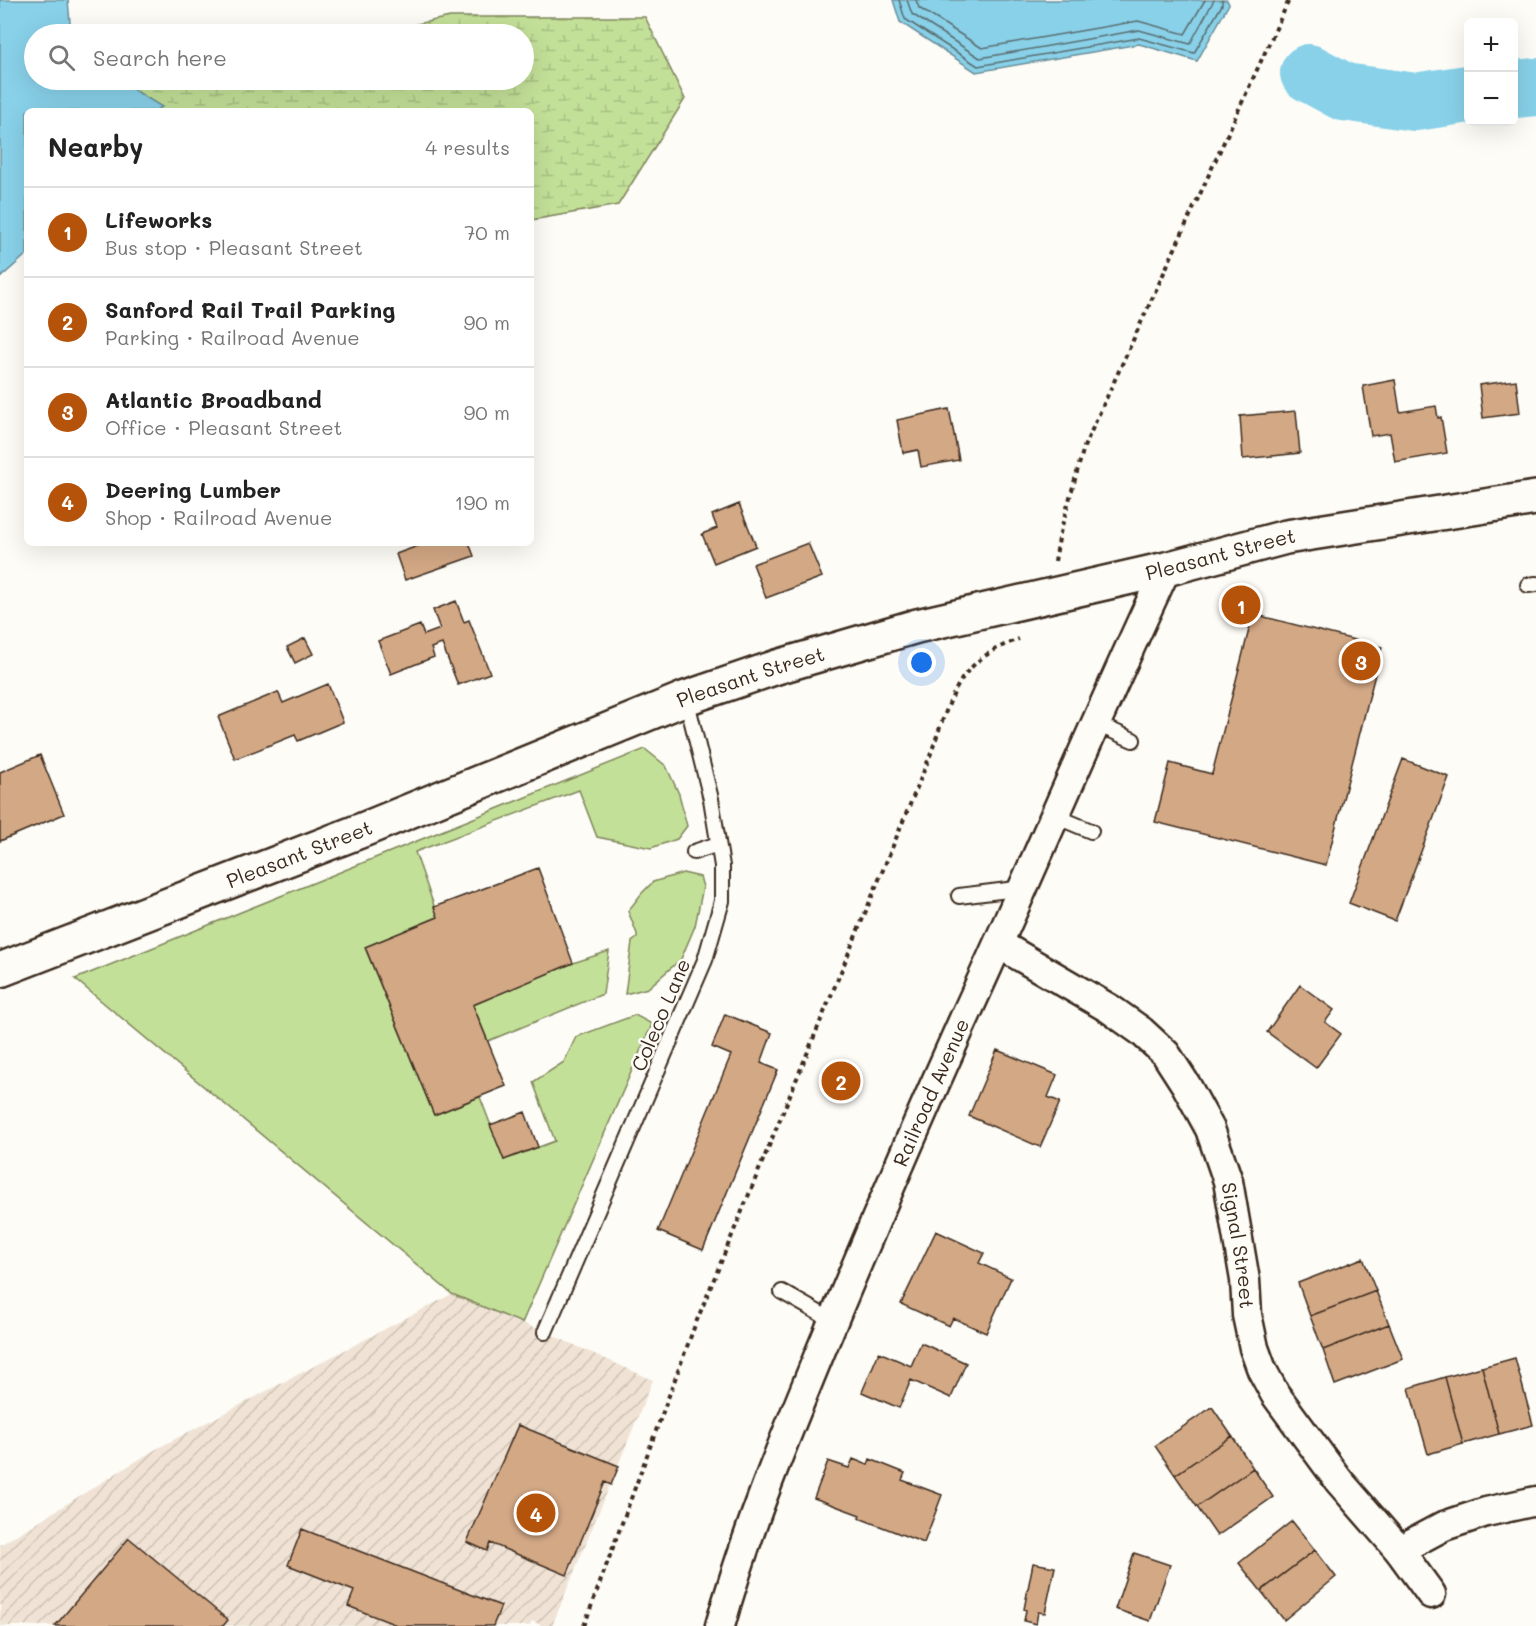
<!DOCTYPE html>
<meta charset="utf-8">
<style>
:root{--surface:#fff;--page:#f2f2f2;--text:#222;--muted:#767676;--line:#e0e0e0;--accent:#b45309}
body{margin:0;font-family:Mali,sans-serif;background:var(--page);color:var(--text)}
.controls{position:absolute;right:18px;top:18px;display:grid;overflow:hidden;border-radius:9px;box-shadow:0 6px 24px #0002}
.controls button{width:54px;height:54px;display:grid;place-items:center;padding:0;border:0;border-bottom:2px solid var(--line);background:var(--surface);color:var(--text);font:30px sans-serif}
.you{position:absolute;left:922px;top:663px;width:21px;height:21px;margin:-15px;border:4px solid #fff;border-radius:50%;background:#1a73e8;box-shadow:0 0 0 9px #1a73e833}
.badge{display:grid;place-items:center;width:39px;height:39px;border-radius:50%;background:var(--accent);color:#fff;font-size:20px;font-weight:700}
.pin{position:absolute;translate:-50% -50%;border:3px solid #fff;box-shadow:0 2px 6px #0006}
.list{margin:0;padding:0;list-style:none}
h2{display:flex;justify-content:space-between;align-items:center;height:78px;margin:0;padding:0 24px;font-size:26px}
h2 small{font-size:20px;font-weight:400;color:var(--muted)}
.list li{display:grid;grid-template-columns:39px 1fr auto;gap:18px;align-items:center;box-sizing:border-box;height:90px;padding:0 24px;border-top:2px solid var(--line)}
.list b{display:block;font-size:22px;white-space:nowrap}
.list p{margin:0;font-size:20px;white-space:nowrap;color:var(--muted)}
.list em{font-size:20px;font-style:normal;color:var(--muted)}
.icon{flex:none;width:33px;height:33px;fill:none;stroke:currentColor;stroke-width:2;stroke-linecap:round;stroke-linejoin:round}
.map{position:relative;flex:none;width:1536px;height:1626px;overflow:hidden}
.search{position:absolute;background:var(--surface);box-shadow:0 6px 24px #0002;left:24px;top:24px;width:510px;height:66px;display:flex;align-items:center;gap:15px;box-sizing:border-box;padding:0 21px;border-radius:33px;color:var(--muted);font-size:22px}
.panel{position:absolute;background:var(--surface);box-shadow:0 6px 24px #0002;left:24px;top:108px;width:510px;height:438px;border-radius:9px}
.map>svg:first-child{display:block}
.industrial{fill:url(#industrial-furrows)}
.grass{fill:#c3e098;stroke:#7f855b;stroke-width:1.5}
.wetland{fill:url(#wetland-marsh);stroke:#7f855b;stroke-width:1.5}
.water{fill:#88d1e9;stroke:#698e98;stroke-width:1.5}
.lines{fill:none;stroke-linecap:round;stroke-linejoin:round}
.shore{stroke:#5a6d6f;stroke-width:1.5}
.river{stroke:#88d1e9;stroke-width:58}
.building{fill:#d3a885;stroke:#3b2a1e;stroke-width:1.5}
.service-casing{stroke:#3b2a1e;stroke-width:18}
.minor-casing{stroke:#3b2a1e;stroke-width:33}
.secondary-casing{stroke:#3b2a1e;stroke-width:38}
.path{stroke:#3b2a1e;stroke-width:4;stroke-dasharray:4.5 4.5;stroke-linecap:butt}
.service{stroke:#fdfcf7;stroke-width:14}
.minor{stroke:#fdfcf7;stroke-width:28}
.secondary{stroke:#fdfcf7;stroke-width:33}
.labels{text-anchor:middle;stroke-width:5;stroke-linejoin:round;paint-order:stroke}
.street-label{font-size:20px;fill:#3b2a1e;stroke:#fdfcf7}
</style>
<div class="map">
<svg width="1536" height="1626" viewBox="0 0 1536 1626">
<defs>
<pattern id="industrial-furrows" width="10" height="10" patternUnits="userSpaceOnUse" patternTransform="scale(1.5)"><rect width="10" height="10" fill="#f0e3d5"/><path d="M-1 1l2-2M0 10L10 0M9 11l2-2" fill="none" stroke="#cfc3b6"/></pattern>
<pattern id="wetland-marsh" width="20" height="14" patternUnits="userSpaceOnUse" patternTransform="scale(1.5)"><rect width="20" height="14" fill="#c3e098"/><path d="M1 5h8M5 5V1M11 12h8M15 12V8" fill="none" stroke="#a8c083"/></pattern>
</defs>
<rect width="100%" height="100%" fill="#fdfcf7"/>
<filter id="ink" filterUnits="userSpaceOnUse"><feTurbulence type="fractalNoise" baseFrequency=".0167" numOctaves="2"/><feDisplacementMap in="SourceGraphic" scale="12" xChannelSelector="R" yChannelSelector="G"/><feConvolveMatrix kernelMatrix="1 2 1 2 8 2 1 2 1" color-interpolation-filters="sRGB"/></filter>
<g filter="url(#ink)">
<!-- industrial -->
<path class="industrial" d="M 452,1294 L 545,1332 L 653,1380 L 552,1626 L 543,1626 L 532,1621 L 530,1626 L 0,1626 L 0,1545 L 156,1449 Z"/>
<!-- grass -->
<path class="grass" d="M 645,749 L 666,766 L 679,794 L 687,826 L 677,839 L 651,848 L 597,837 L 579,790 L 415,852 L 438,917 L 365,948 L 434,1115 L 480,1097 L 504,1160 L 555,1141 L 533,1082 L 564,1062 L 576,1037 L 635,1015 L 652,1024 L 522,1323 L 452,1294 L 75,979 Z
M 683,873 L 700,877 L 703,887 L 695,926 L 681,959 L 648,988 L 625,994 L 632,942 L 637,938 L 637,934 L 628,911 L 642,893 L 653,882 Z
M 609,951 L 603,994 L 488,1041 L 473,1005 L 573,963 Z"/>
<!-- wetland -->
<path class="wetland" d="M 450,17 L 645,17 L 685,99 L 618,205 L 531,220 L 531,111 L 155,111 L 161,107 L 118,80 L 524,80 L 524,34 L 370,34 Z"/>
<!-- water -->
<path class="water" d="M 0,0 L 68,0 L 71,34 L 34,34 L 34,80 L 118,80 L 162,107 L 155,111 L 27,111 L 27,254 L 0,278 Z
M 893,0 L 1227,0 L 1229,4 L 1197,61 L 1139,44 L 976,72 L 900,22 Z"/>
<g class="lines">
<!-- shore -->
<path class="shore" d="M 899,0 L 905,19 L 978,66 L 1139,38 L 1194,53 L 1222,5 L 1222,0
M 907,0 L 912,14 L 980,58 L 1139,30 L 1190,44 L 1214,0
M 916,0 L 919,8 L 982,48 L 1138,21 L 1185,34 L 1205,0"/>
<!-- river -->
<path class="river" d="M 1309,73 L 1344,92 L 1415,102 L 1468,94
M 1514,89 L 1536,87"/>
</g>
<!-- building -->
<path class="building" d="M 1395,380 L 1400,412 L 1436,406 L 1438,418 L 1441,417 L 1447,453 L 1395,462 L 1390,433 L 1371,436 L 1363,386 Z
M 1516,380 L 1520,413 L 1483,418 L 1479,385 Z
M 949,409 L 959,460 L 921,467 L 918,450 L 903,453 L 897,420 Z
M 1296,411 L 1300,453 L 1243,459 L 1240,416 Z
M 739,504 L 756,546 L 714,563 L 702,534 L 717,528 L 712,515 Z
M 426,543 L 469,543 L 474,556 L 405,580 L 396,554 Z
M 808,543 L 822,577 L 766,598 L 753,564 Z
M 456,601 L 464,622 L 469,620 L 490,673 L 458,685 L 442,644 L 431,648 L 434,657 L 391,674 L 378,641 L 420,625 L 424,635 L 440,629 L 433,610 Z
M 1253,614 L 1382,647 L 1326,865 L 1155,822 L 1170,763 L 1212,774 Z
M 305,638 L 313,654 L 295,663 L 287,647 Z
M 328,684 L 343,722 L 298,741 L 295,735 L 235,759 L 218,717 L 278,692 L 283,703 Z
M 40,755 L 64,814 L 0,841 L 0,772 Z
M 1403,759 L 1449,777 L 1395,921 L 1349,903 Z
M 538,868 L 573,963 L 473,1005 L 506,1086 L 434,1115 L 365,947 L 438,917 L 434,907 Z
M 1300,985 L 1334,1010 L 1325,1022 L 1341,1034 L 1316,1068 L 1267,1032 Z
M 725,1014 L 772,1033 L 761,1063 L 778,1070 L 703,1250 L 658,1231 L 731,1055 L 712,1047 Z
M 997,1050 L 1057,1075 L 1048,1097 L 1060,1102 L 1040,1147 L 969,1116 Z
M 525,1112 L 538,1147 L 504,1160 L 490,1125 Z
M 936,1231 L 984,1253 L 979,1263 L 1011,1278 L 986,1333 L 953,1318 L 949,1326 L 901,1304 Z
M 1363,1258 L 1376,1291 L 1310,1316 L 1298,1283 Z
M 1376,1291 L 1389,1324 L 1323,1350 L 1310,1316 Z
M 1389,1324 L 1403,1359 L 1335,1385 L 1323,1350 Z
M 921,1343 L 966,1363 L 951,1398 L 911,1380 L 899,1408 L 862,1392 L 879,1352 L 911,1366 Z
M 1515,1358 L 1533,1425 L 1499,1434 L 1482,1367 Z
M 1482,1367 L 1499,1434 L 1463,1444 L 1445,1377 Z
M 1445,1377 L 1463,1444 L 1428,1454 L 1409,1388 Z
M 1212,1407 L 1232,1436 L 1175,1475 L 1155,1446 Z
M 518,1425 L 619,1466 L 611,1485 L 605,1482 L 567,1575 L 490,1543 L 487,1551 L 467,1542 Z
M 1232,1436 L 1253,1468 L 1197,1507 L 1175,1475 Z
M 853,1459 L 868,1465 L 870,1459 L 905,1473 L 902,1480 L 942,1495 L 924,1543 L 859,1518 L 860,1515 L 814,1498 L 828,1461 L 849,1468 Z
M 1253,1468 L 1273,1497 L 1217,1536 L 1197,1507 Z
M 1292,1521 L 1315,1550 L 1261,1591 L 1239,1563 Z
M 302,1529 L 501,1606 L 493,1626 L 399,1626 L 348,1606 L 354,1591 L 288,1565 Z
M 129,1538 L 228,1620 L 223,1626 L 55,1626 Z
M 1315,1550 L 1336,1577 L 1284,1620 L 1261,1591 Z
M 1134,1553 L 1170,1565 L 1150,1621 L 1115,1609 Z
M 1033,1563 L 1055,1567 L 1045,1613 L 1038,1612 L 1036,1624 L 1024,1621 L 1026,1610 L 1024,1609 Z"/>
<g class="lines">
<defs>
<path id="service" d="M 1528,585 L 1536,584
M 1097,724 L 1133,740
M 1055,816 L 1091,831
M 694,852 L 718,844
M 959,896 L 1024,888
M 782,1292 L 833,1321
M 545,1332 L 705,960 L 722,901 L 722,866 L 711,799 L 686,698"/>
<g id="minor">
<path id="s1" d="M 999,944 L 1110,1009 L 1141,1031 L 1166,1054 L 1186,1085 L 1210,1129 L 1228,1181 L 1245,1280 L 1247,1315 L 1254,1348 L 1262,1370 L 1275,1394 L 1339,1481 L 1399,1550 L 1431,1594"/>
<path d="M 1399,1550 L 1444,1526 L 1486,1512 L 1536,1501"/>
<path id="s2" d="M 720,1626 C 746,1532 784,1440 821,1350 C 867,1239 914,1130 963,1021 C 1032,871 1096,718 1166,569"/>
</g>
<g id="secondary">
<path id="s3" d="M 0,970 L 365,829 L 686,698 L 777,667 L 917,626 L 1166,569 L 1286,537 L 1536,498"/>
</g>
</defs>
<!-- service casing -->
<use href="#service" class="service-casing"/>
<!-- minor casing -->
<use href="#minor" class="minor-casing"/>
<!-- secondary casing -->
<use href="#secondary" class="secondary-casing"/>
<!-- path -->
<path class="path" d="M 1055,561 L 1060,533 L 1084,447 L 1289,0
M 584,1626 L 695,1325 L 930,756 C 939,731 951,690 968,671 C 982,655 1000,646 1019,639"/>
<!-- service -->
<use href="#service" class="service"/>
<!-- minor -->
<use href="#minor" class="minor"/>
<!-- secondary -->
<use href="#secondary" class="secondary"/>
</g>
</g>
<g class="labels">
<!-- street labels -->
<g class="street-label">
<text dy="7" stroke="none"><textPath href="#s3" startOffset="1292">Pleasant Street</textPath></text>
<text dy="7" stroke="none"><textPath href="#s3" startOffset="806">Pleasant Street</textPath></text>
<text dy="7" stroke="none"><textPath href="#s3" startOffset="321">Pleasant Street</textPath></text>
<text transform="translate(661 1015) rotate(-67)" y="7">Coleco Lane</text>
<text dy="7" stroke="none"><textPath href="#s2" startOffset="574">Railroad Avenue</textPath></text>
<text dy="7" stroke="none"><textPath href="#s1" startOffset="408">Signal Street</textPath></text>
</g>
</g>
</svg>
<div class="controls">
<button>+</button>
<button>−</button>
</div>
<div class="you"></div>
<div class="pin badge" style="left:1241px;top:605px">1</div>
<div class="pin badge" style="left:841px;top:1081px">2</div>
<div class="pin badge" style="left:1361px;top:661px">3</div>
<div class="pin badge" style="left:536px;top:1513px">4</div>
<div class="search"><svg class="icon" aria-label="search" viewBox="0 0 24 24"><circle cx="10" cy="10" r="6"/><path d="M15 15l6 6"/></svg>Search here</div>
<section class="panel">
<h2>Nearby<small>4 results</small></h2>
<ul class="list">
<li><span class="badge">1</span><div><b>Lifeworks</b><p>Bus stop · Pleasant Street</p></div><em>70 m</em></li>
<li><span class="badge">2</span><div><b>Sanford Rail Trail Parking</b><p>Parking · Railroad Avenue</p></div><em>90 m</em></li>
<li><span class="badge">3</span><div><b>Atlantic Broadband</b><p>Office · Pleasant Street</p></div><em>90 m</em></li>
<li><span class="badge">4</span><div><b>Deering Lumber</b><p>Shop · Railroad Avenue</p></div><em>190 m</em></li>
</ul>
</section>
</div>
